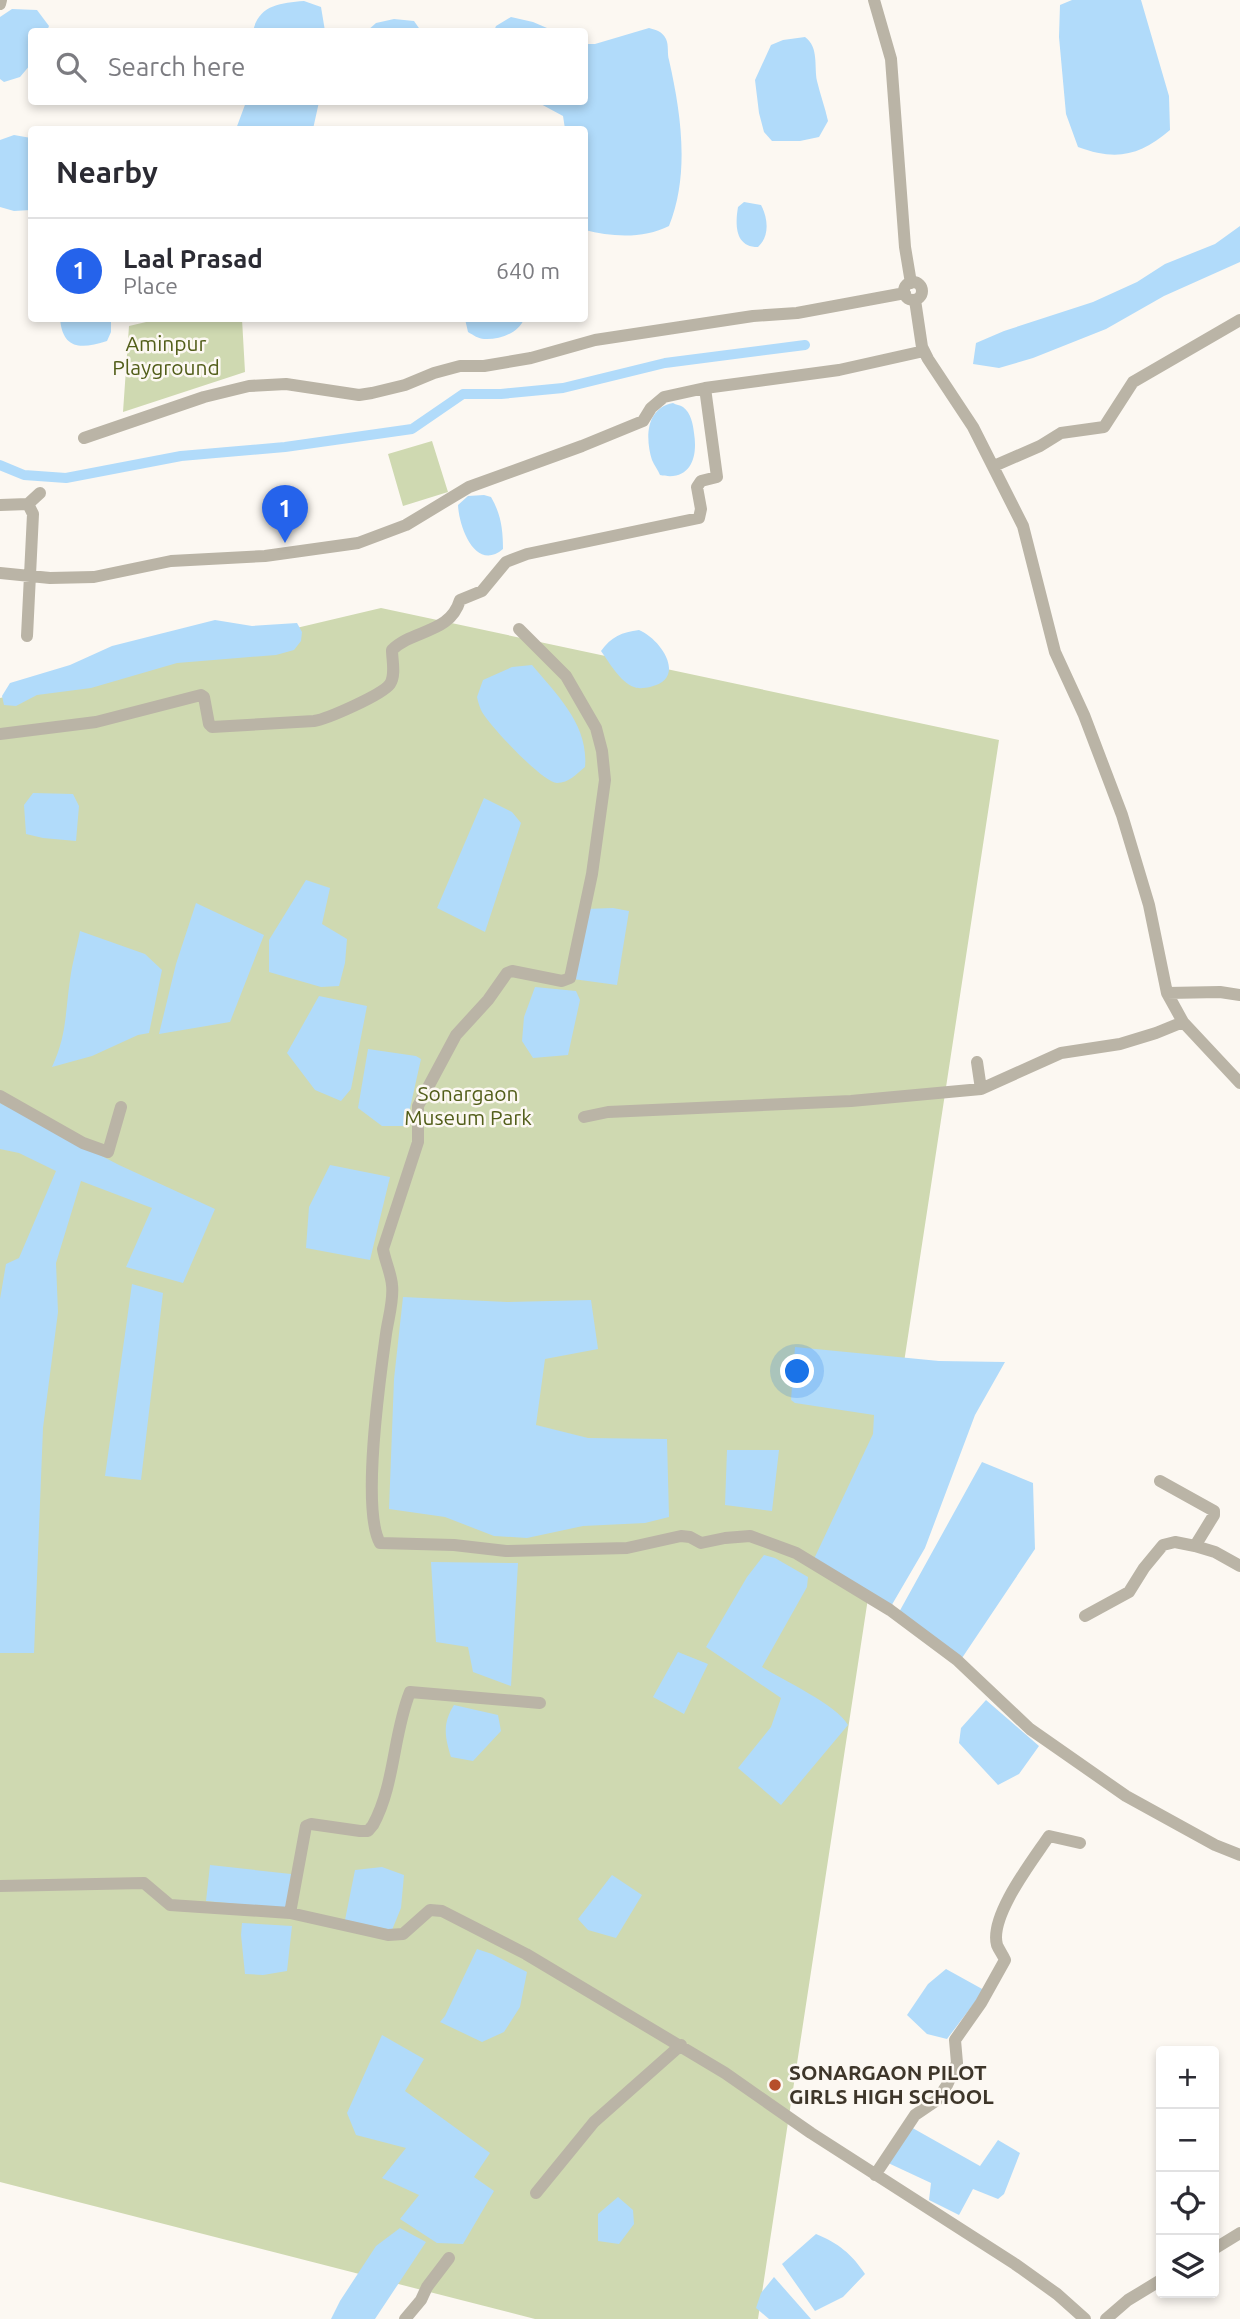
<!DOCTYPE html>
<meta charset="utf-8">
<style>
:root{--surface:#fff;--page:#f7f7f7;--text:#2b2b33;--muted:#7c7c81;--line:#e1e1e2;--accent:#2563eb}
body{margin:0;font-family:Ubuntu,sans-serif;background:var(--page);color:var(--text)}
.controls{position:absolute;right:21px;bottom:21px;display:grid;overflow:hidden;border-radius:7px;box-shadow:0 4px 10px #0003}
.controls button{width:63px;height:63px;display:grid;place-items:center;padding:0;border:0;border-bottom:2px solid var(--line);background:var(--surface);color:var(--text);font:35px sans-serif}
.you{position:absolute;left:798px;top:1372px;width:24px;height:24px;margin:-18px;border:5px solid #fff;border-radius:50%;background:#1a73e8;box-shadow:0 0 0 10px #1a73e833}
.badge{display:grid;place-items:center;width:46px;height:46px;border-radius:50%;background:var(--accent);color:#fff;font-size:23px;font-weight:700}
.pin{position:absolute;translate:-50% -58px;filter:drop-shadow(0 2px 4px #0008)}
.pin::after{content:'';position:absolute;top:37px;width:24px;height:21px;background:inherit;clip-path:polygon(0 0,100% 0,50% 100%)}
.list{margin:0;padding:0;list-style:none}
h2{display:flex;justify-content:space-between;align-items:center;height:91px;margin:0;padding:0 28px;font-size:30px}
h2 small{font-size:23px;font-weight:400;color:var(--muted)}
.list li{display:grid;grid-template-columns:46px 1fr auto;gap:21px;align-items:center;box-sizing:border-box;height:105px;padding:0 28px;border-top:2px solid var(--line)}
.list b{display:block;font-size:26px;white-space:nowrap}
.list p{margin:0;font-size:23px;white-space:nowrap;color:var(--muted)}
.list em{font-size:23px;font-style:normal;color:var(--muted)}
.icon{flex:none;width:38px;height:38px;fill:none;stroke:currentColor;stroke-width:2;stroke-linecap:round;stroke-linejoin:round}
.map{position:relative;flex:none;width:1240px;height:2319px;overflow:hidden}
.search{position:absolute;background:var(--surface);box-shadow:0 4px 10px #0003;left:28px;top:28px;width:560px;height:77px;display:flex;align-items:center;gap:18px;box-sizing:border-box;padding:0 24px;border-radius:7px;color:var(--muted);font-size:26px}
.panel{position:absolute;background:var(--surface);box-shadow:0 4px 10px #0003;left:28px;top:126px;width:560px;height:196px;border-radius:7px}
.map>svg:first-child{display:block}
.green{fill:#cfd9b1}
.water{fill:#b1dbfa}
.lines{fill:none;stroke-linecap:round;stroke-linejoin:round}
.canal{stroke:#b1dbfa;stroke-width:10}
.minor{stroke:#bab4a6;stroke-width:12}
.poi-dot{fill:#b64e2a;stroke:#fcf8f2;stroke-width:2.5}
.labels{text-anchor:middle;stroke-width:5;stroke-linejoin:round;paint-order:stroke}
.park-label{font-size:21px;fill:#525e1a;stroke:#fcf8f2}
.poi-label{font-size:21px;font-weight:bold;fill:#3e362a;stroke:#fcf8f2;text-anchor:start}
</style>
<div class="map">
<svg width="1240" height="2319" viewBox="0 0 1240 2319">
<rect width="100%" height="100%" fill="#fcf8f2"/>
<!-- green -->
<path class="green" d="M 159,319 L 242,319 L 245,372 L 123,412 L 129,326 Z
M 432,441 L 448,492 L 403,506 L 388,454 Z
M 381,608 L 999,740 L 758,2319 L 535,2319 L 0,2182 L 0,698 Z"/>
<!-- water -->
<path class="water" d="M 1072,0 L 1141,0 L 1169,96 L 1170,130 C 1140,156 1116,161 1078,147 L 1066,114 L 1059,37 L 1060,5 Z
M 304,1 L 321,7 L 325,31 L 253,31 C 259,5 280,3 304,1 Z
M 12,9 L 37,10 L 49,26 L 47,31 L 32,32 L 31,64 L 20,77 L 4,82 L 0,79 L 0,17 Z
M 511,17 L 533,22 L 554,31 L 494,31 L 496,26 Z
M 394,19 L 414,21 L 421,31 L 367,31 L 376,23 Z
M 649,28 C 656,30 662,31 666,39 C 669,45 667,54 669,60 C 681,113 690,174 669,226 C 644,239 611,237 585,230 L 584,130 L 565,129 L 563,116 L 537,102 L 584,102 L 585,44 L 595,44 Z
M 805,37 C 819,47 814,66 817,81 C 820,94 825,107 828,121 L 819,137 L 800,141 L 772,141 L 764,132 L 759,113 L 755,80 L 771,45 L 783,40 Z
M 246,102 L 319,102 L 313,129 L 236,129 Z
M 14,135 L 31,138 L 31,210 L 14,211 L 0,207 L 0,140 Z
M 744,202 L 761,205 C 768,218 770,236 758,247 C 735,247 735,225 738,207 Z
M 1240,226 L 1240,262 L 1164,296 L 1106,329 L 1033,358 L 999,368 L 973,364 L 976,343 L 1004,331 L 1093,302 L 1137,282 L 1165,264 L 1215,244 Z
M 60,319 L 111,319 L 111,332 L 107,341 C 81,349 63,350 60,319 Z
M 465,319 L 465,318 L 524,319 C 519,333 499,340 484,339 C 479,339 473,335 468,332 Z
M 673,403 C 676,405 680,405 683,407 C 691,413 693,424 694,433 C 698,457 691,482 660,475 C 658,470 654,465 652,460 C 645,438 646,408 673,403 Z
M 484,495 L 491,497 C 501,514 503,530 503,549 C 476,572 459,528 458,505 L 468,496 Z
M 215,620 L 252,626 L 297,623 L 302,632 L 301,641 L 294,650 L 276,655 L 177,663 L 91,688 L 37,695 L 16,706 L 4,705 L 2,696 L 10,683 L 70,665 L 112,646 Z
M 639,630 C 661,639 688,679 650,687 C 645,688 638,689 634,687 C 620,682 609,662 601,651 C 611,637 622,632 639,630 Z
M 532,665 C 557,695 589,725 585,767 C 576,774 569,783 557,783 C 542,782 490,726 482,712 C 480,708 478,702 477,697 L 483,680 L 512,667 Z
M 33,793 L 73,794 L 79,806 L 76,841 L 43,838 L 26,834 L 24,805 Z
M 484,798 L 512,812 L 521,823 L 485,932 L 437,908 Z
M 306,880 L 330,888 L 322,924 L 347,939 L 345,963 L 339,986 L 321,987 L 269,972 L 269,940 Z
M 196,903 L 264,935 L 230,1022 L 159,1034 L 176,964 Z
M 613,908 L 629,911 L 617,985 L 573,979 L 585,909 Z
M 80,931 L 145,954 L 162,970 L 149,1033 L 138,1035 L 92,1056 L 52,1067 C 67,1035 65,1013 70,980 C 72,964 77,947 80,931 Z
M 535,987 L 576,991 L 580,1000 L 568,1055 L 533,1058 L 522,1041 L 524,1017 Z
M 319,996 L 367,1006 L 351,1089 L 341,1101 L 315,1090 L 287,1053 Z
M 368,1049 L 416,1056 L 421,1059 L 406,1126 L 382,1126 L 358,1108 Z
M 0,1103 L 119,1165 L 215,1209 L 183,1283 L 126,1267 L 152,1208 L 81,1181 L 56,1263 L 58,1312 L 43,1428 L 34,1653 L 0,1653 L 0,1299 L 6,1264 L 19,1258 L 56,1171 L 19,1153 L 0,1149 Z
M 330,1165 L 390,1177 L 370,1260 L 306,1248 L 309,1207 Z
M 132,1284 L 163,1293 L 141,1480 L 105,1476 Z
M 403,1297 L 507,1302 L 591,1300 L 598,1349 L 545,1359 L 536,1425 L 588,1438 L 667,1439 L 669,1517 L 645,1523 L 583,1526 L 527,1538 L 494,1536 L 445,1517 L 389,1509 L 394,1379 Z
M 795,1347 L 939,1361 L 1005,1362 L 975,1415 L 925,1548 L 890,1608 L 813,1561 L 873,1434 L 874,1415 L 795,1403 L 791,1400 Z
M 727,1450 L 779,1450 L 772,1511 L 725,1505 Z
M 982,1462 L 1033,1483 L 1035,1549 L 962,1658 L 898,1614 Z
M 764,1555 L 775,1558 L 808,1577 L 807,1587 L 762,1667 C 783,1680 837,1705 848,1725 L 781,1805 L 738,1768 L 771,1727 L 781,1698 L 706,1647 L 747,1577 Z
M 431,1562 L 518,1563 L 511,1686 L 473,1672 L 468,1647 L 436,1642 Z
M 678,1652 L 708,1664 L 684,1714 L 653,1697 Z
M 986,1700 L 1039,1746 L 1019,1774 L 998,1785 L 959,1743 L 961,1728 Z
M 454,1705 L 498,1715 L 501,1731 L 473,1761 L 451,1757 C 445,1737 442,1724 454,1705 Z
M 210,1865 L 291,1874 L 289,1909 L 206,1901 Z
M 382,1867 L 404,1875 L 401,1908 L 392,1930 L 345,1920 L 355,1870 Z
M 612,1875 L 642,1895 L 616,1938 L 588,1930 L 578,1919 Z
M 242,1923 L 292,1926 L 287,1971 L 263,1975 L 245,1974 L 241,1935 Z
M 477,1949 L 492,1954 L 527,1972 L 520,2007 L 504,2032 L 482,2042 L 440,2022 L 445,2016 Z
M 946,1969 L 984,1990 L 947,2039 L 927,2034 L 907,2015 L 928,1984 Z
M 382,2035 L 424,2059 L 405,2091 L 490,2153 L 474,2177 L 494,2191 L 463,2244 L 437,2243 L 400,2219 L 419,2195 L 382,2178 L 406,2148 L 356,2135 L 347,2113 Z
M 909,2126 L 980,2166 L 998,2140 L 1020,2153 L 1004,2194 L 998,2199 L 973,2189 L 959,2215 L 929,2200 L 931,2183 L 886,2162 Z
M 618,2197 L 633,2210 L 634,2224 L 619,2244 L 598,2241 L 598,2214 Z
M 400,2228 L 426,2242 L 375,2319 L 331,2319 L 340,2301 L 376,2246 Z
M 816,2234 C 838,2243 852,2254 865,2274 L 843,2297 L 815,2311 L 782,2264 Z
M 774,2277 L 811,2319 L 769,2319 L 756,2308 L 761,2293 Z"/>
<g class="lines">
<!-- canal -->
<path class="canal" d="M 0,465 L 24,475 L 66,478 L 181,456 L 285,447 L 412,429 L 463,394 L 501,394 L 563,388 L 665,363 L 805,345"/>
<!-- minor -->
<path class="minor" d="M 874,0 L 891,59 L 905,247 L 911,283
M 0,4 L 1,0
M904 291a9 9 0 1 1 18 0a9 9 0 1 1-18 0Z
M 915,300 L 922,347 L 928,359 L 973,427 L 1023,526 L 1055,652 L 1084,715 L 1122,815 L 1149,905 L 1167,993 L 1183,1022 L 1240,1083
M 84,438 L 204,397 L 249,386 L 286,384 L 359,395 L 372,393 L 405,385 L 434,373 L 460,366 L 484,366 L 531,358 L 595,340 L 753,316 L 797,313 L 905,293
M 994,466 L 1040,446 L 1061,433 L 1104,427 L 1133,382 L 1240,320
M 0,505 L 28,504 L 40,493
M 0,573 L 50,578 L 94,577 L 171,561 L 265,556 L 358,543 L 406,525 L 469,487 L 582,446 L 643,421 L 651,408 L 664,397 L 705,388 L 839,370 L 924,351
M 519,629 L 566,676 L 596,728 L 602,751 L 605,780 L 592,874 L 570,978 L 562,981 L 512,971 L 507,973 L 488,1000 L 456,1035 L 418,1106 L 418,1142 L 383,1249 C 385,1261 391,1273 392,1285 C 394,1300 388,1319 386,1334 C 380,1377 361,1509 380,1543 L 454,1545 L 506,1551 L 627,1548 L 681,1536 L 690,1537 L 701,1543 L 725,1538 L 750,1536 L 796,1553 L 890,1610 L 957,1660 L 1030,1729 L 1126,1796 L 1215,1845 L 1240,1855
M 27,636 L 33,514 L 28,504
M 0,734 L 96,722 L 201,695 L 204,697 L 209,724 L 212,727 L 314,721 C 327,719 382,695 390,684 C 396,675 392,660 392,650 C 413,629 450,634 460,600 L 482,591 L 506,562 L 527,554 L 699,518 L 701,509 L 697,487 L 701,481 L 717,477 L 705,388
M 1167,993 L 1220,992 L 1240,995
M 977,1062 L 981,1089
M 0,1096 L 83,1143 L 108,1152 L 121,1107
M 584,1117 L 608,1112 L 851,1101 L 981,1089 L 1061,1053 L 1120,1044 L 1156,1033 L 1183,1022
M 1160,1481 L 1214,1511 L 1214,1515 L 1195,1546
M 1085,1616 L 1129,1592 L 1144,1568 L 1163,1545 L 1175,1542 L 1195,1546 L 1215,1552 L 1240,1566
M 0,1886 L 144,1883 L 170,1905 L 290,1913 L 388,1935 L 403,1934 L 430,1910 L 442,1911 L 526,1954 L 725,2073 L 811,2133 L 1015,2264 L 1057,2294 L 1085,2319
M 290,1913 L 306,1826 L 311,1824 L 360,1831 L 368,1831 L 373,1825 C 395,1785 393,1734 410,1692 L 540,1703
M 875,2175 L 915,2115 L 937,2100 L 947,2085 L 957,2063 L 955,2040 L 981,2003 L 1005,1960 C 1003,1955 999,1950 997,1945 C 989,1916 1033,1860 1049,1836 L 1080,1843
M 536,2193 L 594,2122 L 681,2045
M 1214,2249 L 1240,2233
M 405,2319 L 421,2300 L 427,2287 L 449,2258
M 1106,2319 L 1128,2300 L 1161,2280"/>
</g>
<!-- markers -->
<circle class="poi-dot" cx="775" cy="2085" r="7"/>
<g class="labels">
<!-- park labels -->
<g class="park-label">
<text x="166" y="351">Aminpur<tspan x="166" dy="24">Playground</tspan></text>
<text x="468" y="1101">Sonargaon<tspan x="468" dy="24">Museum Park</tspan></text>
</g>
<!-- poi labels -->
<g class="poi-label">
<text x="789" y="2080">SONARGAON PILOT<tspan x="789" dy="24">GIRLS HIGH SCHOOL</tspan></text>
</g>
</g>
</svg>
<div class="controls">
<button>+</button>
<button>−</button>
<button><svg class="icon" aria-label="locate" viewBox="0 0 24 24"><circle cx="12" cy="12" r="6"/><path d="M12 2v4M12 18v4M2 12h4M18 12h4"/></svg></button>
<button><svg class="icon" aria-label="layers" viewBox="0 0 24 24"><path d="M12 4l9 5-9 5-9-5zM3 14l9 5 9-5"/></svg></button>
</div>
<div class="you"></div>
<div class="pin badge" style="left:285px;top:543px">1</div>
<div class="search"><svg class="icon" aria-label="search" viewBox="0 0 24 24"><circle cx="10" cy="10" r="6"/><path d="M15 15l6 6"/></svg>Search here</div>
<section class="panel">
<h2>Nearby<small></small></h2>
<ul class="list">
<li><span class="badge">1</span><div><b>Laal Prasad</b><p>Place</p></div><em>640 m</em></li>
</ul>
</section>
</div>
